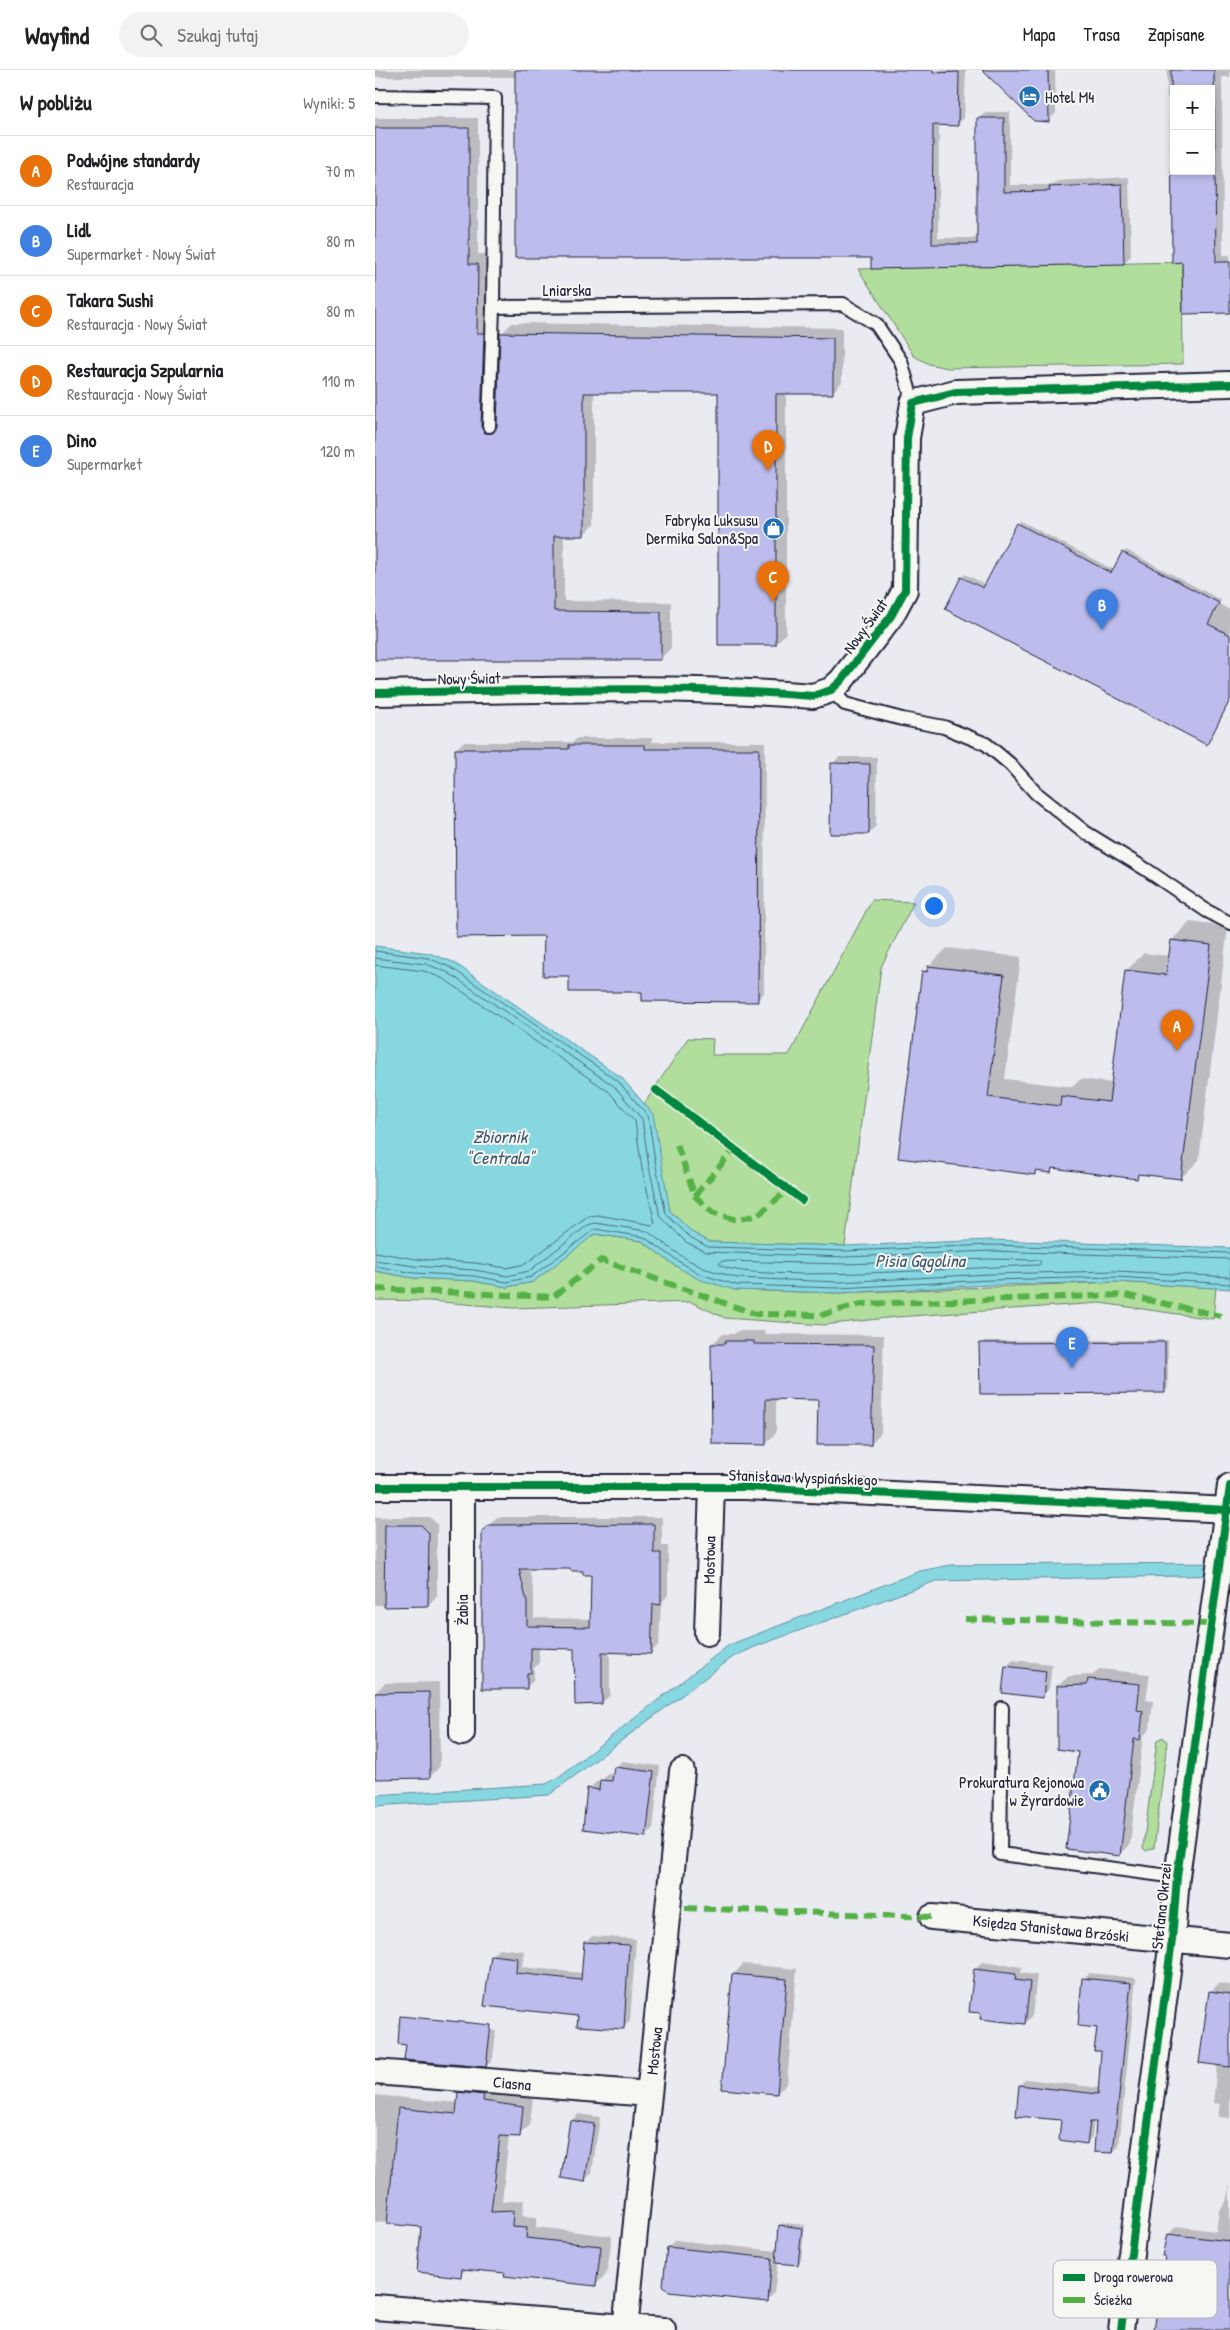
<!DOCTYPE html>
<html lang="pl">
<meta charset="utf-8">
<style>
:root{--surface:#fff;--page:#f2f2f2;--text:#202124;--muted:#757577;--line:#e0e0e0;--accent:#db2777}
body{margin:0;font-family:"Patrick Hand",sans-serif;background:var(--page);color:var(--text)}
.controls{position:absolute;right:15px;top:15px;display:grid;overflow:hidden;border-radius:0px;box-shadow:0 2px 8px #0003}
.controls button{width:45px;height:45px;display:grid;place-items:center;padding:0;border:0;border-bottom:1px solid var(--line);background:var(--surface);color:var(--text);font:25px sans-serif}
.you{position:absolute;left:558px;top:835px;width:18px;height:18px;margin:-12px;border:4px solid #fff;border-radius:50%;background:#1a73e8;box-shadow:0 0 0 8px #1a73e833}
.badge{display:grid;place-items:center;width:32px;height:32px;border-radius:50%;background:var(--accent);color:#fff;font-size:16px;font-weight:700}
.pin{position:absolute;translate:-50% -41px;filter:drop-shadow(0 1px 2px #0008)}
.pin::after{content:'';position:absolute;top:26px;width:18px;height:15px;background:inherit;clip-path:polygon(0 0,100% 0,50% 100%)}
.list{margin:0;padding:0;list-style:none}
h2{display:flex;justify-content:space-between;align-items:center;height:65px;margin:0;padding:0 20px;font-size:21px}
h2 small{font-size:16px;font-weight:400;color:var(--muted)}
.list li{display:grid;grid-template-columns:32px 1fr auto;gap:15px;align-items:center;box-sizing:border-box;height:70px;padding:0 20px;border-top:1px solid var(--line)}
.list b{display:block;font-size:19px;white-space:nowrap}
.list p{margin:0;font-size:16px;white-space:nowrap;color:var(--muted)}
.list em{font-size:16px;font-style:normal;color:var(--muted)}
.icon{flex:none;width:28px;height:28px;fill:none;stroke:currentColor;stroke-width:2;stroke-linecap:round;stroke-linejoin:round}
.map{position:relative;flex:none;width:855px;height:2260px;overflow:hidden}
header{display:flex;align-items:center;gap:30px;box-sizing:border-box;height:70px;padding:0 25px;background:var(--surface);border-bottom:1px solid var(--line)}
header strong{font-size:24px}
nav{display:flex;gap:28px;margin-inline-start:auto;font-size:18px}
.search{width:350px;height:45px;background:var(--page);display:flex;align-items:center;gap:12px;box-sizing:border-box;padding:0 18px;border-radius:28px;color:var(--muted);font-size:19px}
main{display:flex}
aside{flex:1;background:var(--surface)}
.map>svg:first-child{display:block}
.green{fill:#b1de9c;stroke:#6a806c}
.water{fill:#87d7e1;stroke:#5f8f9f}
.shadow{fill:#0003;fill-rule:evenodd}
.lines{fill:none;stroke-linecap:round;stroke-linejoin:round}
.shore{stroke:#4a6a7d;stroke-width:1}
.building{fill:#bcbced;stroke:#22223b;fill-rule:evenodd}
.service-casing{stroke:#22223b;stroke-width:16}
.minor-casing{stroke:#22223b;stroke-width:28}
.service{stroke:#f6f6f2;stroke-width:12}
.minor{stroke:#f6f6f2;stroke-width:24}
.quiet{stroke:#55b146;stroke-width:6;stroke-dasharray:12 6;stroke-linecap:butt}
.cycleway-casing{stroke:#f6f6f2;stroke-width:11}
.cycleway{stroke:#00873e;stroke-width:8}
.labels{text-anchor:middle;stroke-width:4;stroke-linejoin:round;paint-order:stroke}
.poi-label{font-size:16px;fill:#22223b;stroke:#f6f6f2;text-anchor:end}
.street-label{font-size:16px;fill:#22223b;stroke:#f6f6f2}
.water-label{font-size:18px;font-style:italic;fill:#40586d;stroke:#f6f6f2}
.key{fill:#f6f6f2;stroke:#b6b6bb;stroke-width:1}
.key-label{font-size:14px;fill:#22223b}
</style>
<header>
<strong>Wayfind</strong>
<div class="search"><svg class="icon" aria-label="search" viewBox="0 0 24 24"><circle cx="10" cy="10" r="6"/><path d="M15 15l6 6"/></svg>Szukaj tutaj</div>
<nav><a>Mapa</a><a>Trasa</a><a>Zapisane</a></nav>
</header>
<main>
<aside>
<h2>W pobliżu<small>Wyniki: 5</small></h2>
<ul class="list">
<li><span class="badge" style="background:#e8710a">A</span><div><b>Podwójne standardy</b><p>Restauracja</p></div><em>70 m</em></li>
<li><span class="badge" style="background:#3f7fe0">B</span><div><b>Lidl</b><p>Supermarket · Nowy Świat</p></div><em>80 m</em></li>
<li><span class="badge" style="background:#e8710a">C</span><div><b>Takara Sushi</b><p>Restauracja · Nowy Świat</p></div><em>80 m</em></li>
<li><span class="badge" style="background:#e8710a">D</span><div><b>Restauracja Szpularnia</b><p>Restauracja · Nowy Świat</p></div><em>110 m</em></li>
<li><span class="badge" style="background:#3f7fe0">E</span><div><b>Dino</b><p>Supermarket</p></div><em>120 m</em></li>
</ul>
</aside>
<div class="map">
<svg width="855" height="2260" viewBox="0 0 855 2260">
<rect width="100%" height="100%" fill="#eaeaf1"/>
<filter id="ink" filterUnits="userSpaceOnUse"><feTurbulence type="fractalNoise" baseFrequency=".02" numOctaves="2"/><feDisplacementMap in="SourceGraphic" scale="10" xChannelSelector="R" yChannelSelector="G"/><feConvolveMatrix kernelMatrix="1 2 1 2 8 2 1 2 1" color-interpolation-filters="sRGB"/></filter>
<g filter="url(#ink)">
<!-- green -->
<path class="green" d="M 807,192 L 808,294 L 572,298 L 554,294 L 539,286 L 483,199 Z
M 497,830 L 539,832 L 506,897 L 470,1176 L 335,1172 L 318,1163 L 295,1141 L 269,1034 L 313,968 L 338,969 L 337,985 L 414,985 Z
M 219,1164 L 267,1171 L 299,1195 L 360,1220 L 464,1223 L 741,1212 L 841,1218 L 838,1249 L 725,1233 L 521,1247 L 448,1255 L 350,1248 L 316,1232 L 138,1238 L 55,1231 L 0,1230 L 0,1201 L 38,1208 L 98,1211 L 132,1217 L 158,1212 Z
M 788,1667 L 792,1672 L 779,1778 L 771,1781 L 768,1778 L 782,1670 Z"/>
<!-- water -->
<path class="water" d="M 0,876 L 54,883 L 78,892 L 246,1007 L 278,1044 L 295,1141 L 318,1163 L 335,1172 L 470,1176 L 616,1170 L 855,1178 L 855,1219 L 741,1212 L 615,1215 L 464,1223 L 360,1220 L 323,1209 L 299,1195 L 267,1171 L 220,1164 L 158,1212 L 132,1217 L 98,1211 L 38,1208 L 0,1201 Z
M 855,1493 L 855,1505 L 561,1511 L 382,1576 L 358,1587 L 174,1725 L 0,1736 L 0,1725 L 171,1714 L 181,1709 L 354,1575 L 545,1501 L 576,1495 Z"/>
<!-- shadow -->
<path class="shadow" d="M 0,0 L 591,0 L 589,48 L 582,55 L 564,54 L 563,168 L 604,168 L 604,48 L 611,42 L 635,42 L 635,115 L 678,115 L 682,111 L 754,107 L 756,186 L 749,193 L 497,187 L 141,7 L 0,7 Z
M 609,0 L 680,0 L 681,43 L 674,50 Z
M 792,0 L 855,0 L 855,7 L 847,7 L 848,185 L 855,185 L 855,242 L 808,191 L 798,191 L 797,27 L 792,27 ZM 799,19 L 836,19 L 836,101 L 799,101 Z
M 0,48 L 103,48 L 103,184 L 112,184 L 116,345 L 120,353 L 123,353 L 126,264 L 137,253 L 467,258 L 467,312 L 457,323 L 411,322 L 411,563 L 401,574 L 345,322 L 219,322 L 219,455 L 208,465 L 189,465 L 189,531 L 296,532 L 296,578 L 285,589 L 0,589 Z
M 646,451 L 739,500 L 751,480 L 846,530 L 844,534 L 855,540 L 855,630 L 832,673 L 613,522 L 614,520 L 588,507 L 590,504 L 611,515 Z
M 202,668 L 277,668 L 277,672 L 390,672 L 389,923 L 382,930 L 269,921 L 195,904 L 170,865 L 81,679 L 88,672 L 198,672 Z
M 464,687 L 502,687 L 501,756 L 494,763 L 457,694 Z
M 815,852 L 853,857 L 824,1090 L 806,1108 L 766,1103 L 762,1107 L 680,1097 L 676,1101 L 664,1100 L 659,1104 L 525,1087 L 548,902 L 572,878 L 646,887 L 630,1009 L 697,1017 L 706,1009 L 737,1013 L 751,901 L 769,883 L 795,886 L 797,870 Z
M 362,1261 L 389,1261 L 389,1264 L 509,1265 L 506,1363 L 495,1374 L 444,1328 L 401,1328 L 401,1363 L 391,1374 L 337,1274 L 348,1264 L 359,1264 Z
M 793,1270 L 793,1318 L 790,1321 L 606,1274 L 609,1271 Z
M 0,1447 L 55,1447 L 62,1454 L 62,1526 L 53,1535 L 0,1535 Z
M 122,1447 L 287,1447 L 287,1476 L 293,1476 L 293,1525 L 286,1533 L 284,1574 L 276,1583 L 235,1581 L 235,1625 L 227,1633 L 200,1577 L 164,1577 L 164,1594 L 159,1598 L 159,1610 L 151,1618 L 108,1462 ZM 154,1497 L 196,1498 L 217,1504 L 217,1549 L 159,1548 L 159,1523 Z
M 638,1590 L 677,1594 L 674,1619 L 667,1626 L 631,1597 Z
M 724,1599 L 775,1604 L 771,1630 L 778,1631 L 775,1659 L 768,1666 L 755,1774 L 744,1785 L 704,1681 L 683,1616 L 694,1606 L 718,1605 Z
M 64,1612 L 65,1696 L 55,1707 L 0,1658 L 0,1623 L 10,1613 Z
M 247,1691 L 285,1696 L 278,1759 L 271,1766 L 214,1719 L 221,1712 L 226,1712 L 233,1703 L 239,1704 L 240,1698 Z
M 217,1866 L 261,1869 L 255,1951 L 248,1958 L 204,1944 L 111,1935 L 117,1885 L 124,1878 L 149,1881 L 147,1897 L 208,1903 L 210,1873 Z
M 607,1892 L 647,1897 L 646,1903 L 662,1905 L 657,1946 L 650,1953 L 607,1942 L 600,1900 Z
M 368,1894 L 422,1899 L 412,2013 L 402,2023 L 358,1905 Z
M 714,1903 L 761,1908 L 744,2076 L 738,2082 L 722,2051 L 719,2051 L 717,2067 L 711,2073 L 688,2049 L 645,2015 L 651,2009 L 725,2018 L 728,1980 L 723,1957 L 709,1909 Z
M 844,1913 L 855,1915 L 855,2048 L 843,2047 L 845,2034 L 838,2033 L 842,1994 L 835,1922 Z
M 41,1953 L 121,1961 L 118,1989 L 111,1996 Z
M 95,2012 L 158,2026 L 155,2055 L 144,2065 L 134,2065 L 127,2132 L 149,2130 L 147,2146 L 162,2147 L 161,2157 L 237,2166 L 232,2203 L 221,2214 L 93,2198 L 85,2205 L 48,2156 L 0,2152 L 0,2025 L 83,2033 L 84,2023 Z
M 203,2044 L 225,2047 L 217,2103 L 210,2110 L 196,2051 Z
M 855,2113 L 855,2260 L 780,2260 L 792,2185 L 793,2165 L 801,2156 L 841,2161 L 844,2140 L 851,2132 Z
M 409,2153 L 430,2155 L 426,2190 L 423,2194 L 403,2192 L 399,2223 L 392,2231 L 293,2177 L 300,2170 L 403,2181 L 405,2156 Z"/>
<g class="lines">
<!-- shore -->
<path class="shore" d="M 0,881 L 53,888 L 75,897 L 243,1011 L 273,1046 L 281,1096 L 291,1144 L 315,1167 L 333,1177 L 470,1181 L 616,1175 L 855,1183
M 0,888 L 51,894 L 72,902 L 239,1016 L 267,1049 L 274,1097 L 285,1146 L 311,1172 L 331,1182 L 470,1187 L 616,1181 L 855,1189
M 0,895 L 49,901 L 69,909 L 233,1021 L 260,1051 L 267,1099 L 280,1153 L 277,1155 L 223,1145 L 214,1146 L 150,1194 L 132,1198 L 100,1193 L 41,1189 L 0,1182
M 616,1189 L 664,1190 L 666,1193 L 664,1195 C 620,1196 364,1215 344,1194 L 347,1191 L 470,1194 Z
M 0,1190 L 39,1196 L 100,1200 L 132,1206 L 154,1201 L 213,1155 L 220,1153 L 272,1161 L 305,1185 L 328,1198 L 362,1208 L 464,1212 L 615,1204 L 741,1201 L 855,1207
M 0,1196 L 39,1203 L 99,1206 L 132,1212 L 156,1207 L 220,1159 L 269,1167 L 302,1190 L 325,1204 L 361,1215 L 464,1218 L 615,1210 L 741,1207 L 855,1214"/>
</g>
<!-- building -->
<path class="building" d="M 140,0 L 558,0 L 558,3 L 584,2 L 583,56 L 558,55 L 557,174 L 602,174 L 602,48 L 629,48 L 629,122 L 675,121 L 674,117 L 747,114 L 749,194 L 496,199 L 496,188 L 140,188 Z
M 607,0 L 673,0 L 674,52 L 659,51 Z
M 796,0 L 839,0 L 841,192 L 855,192 L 855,243 L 808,244 L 807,192 L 797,193 ZM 799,19 L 836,19 L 836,101 L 799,101 Z
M 0,58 L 94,58 L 94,194 L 103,194 L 102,263 L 109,263 L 106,356 L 110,363 L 118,363 L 122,356 L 125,263 L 458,268 L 458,324 L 401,324 L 401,575 L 343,575 L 343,323 L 209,323 L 209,466 L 179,466 L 179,541 L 286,542 L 286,590 L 0,590 Z
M 642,453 L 736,503 L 747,482 L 844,533 L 833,554 L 855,565 L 855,630 L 832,675 L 570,539 L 586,507 L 608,518 Z
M 194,675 L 270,675 L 270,679 L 384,679 L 383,932 L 267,931 L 267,922 L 194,922 L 194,906 L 168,906 L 169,866 L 81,867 L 80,679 L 194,679 Z
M 456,693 L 495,694 L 494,764 L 455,764 Z
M 796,870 L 836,875 L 806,1109 L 763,1104 L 762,1109 L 677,1098 L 676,1103 L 660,1101 L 660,1105 L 523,1088 L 547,901 L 552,902 L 553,896 L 629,905 L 613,1027 L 685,1036 L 686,1026 L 734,1032 L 750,900 L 791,905 Z
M 350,1271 L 379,1271 L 379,1274 L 499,1275 L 496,1375 L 442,1375 L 443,1330 L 391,1329 L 391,1375 L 337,1374 L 336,1274 L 350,1274 Z
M 790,1272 L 790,1323 L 605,1324 L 604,1273 Z
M 279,1454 L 279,1483 L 286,1483 L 286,1535 L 278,1534 L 276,1584 L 227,1582 L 227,1634 L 200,1635 L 199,1579 L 156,1578 L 156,1603 L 152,1603 L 152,1619 L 107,1619 L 107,1461 L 113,1455 ZM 144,1499 L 195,1499 L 196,1501 L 208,1501 L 208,1505 L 216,1505 L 215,1557 L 152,1556 L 152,1532 Z
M 10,1455 L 46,1455 L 54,1463 L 53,1536 L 9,1537 Z
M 630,1596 L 671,1601 L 668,1628 L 627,1623 Z
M 713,1609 L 765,1614 L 762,1640 L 768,1641 L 765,1670 L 759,1669 L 745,1786 L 691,1779 L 703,1682 L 682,1679 L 682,1616 L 712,1615 Z
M 54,1622 L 55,1708 L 0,1709 L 0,1623 Z
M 239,1697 L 279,1702 L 271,1767 L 208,1759 L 212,1718 L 224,1720 L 225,1710 L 237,1711 Z
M 209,1872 L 254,1875 L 249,1959 L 202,1956 L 203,1946 L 109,1936 L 116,1885 L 142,1888 L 141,1903 L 206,1910 Z
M 599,1899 L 641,1904 L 640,1910 L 655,1912 L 650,1954 L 605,1949 L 606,1943 L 594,1942 Z
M 357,1904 L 412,1909 L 402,2024 L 347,2019 Z
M 707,1908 L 756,1913 L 738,2083 L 719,2082 L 721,2052 L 715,2052 L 712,2074 L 684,2070 L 686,2050 L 641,2046 L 644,2015 L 723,2024 L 726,1981 L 719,1981 L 722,1958 L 703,1956 Z
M 834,1921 L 855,1924 L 855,1997 L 824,1993 Z
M 25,1946 L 116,1955 L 111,1997 L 29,1990 L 31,1975 L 23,1974 Z
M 83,2022 L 109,2025 L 108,2031 L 148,2037 L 145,2067 L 125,2066 L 116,2142 L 138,2141 L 137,2157 L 152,2158 L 151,2168 L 226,2176 L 221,2216 L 129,2206 L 130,2203 L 87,2199 L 86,2207 L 42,2202 L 46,2157 L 12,2154 L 23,2038 L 81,2044 Z
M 195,2050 L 219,2054 L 210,2112 L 186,2108 Z
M 404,2155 L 427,2158 L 423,2195 L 401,2193 Z
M 792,2164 L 855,2171 L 855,2260 L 779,2260 L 790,2186 L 787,2186 Z
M 292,2177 L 397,2188 L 393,2232 L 294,2222 L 288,2215 Z"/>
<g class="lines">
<defs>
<path id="service" d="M 0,26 L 120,28 L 118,237 L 468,234 L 501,254 L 526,291 L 538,333
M 114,356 L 118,237
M 456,620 L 470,634 L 527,649 L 569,657 L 611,674 L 635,694 L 661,723 L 710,762 L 772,800 L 832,841 L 855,853
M 627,1638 L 625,1784 L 802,1807"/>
<path id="minor" d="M 0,623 C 146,621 293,614 438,626 L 456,620 L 466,611 L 516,546 L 530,520 L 532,368 L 538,333 L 581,322 L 855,314
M 87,1416 L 87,1663
M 0,1417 L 371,1417 L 855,1440
M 332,1563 L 337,1417
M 557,1847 L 855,1875
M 0,2002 L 274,2024
M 0,2237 L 288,2260
M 250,2260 L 307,1701
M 746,2260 L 797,1870 L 802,1807 L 855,1416"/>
</defs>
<!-- service casing -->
<use href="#service" class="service-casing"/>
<!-- minor casing -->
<use href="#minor" class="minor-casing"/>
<!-- service -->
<use href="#service" class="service"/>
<!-- minor -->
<use href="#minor" class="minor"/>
<!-- quiet -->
<path class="quiet" d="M 302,1075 L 320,1126 L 337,1142 L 361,1150 L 383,1145 L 414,1119
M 320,1126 L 359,1079
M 0,1219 L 178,1227 L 226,1190 L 381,1244 L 446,1245 L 487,1234 L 750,1225 L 846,1246
M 590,1549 L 835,1554
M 310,1838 L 557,1847"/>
<defs>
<path id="cycleway" d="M 0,623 C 146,621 293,614 438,626 L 456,620 L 466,611 L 516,546 L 530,520 L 532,368 L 538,333 L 581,322 L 855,314
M 281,1020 L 427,1130
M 0,1417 L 371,1417 L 855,1440
M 746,2260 L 797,1870 L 802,1807 L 855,1416"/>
</defs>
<!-- cycleway casing -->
<use href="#cycleway" class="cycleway-casing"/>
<!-- cycleway -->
<use href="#cycleway" class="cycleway"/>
</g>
</g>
<!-- icons -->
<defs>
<symbol id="hotel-disc" viewBox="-11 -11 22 22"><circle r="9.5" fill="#1f6fb2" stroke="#f6f6f2"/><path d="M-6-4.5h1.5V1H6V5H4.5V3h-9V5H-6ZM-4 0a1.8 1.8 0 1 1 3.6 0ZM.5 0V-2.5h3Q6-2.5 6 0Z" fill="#fff"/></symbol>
<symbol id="shop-disc" viewBox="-11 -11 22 22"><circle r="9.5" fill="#1f6fb2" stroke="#f6f6f2"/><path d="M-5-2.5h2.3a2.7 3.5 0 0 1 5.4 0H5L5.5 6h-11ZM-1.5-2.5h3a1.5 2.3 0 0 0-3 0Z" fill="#fff"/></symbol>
<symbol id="civic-disc" viewBox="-11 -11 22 22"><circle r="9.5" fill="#1f6fb2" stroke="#f6f6f2"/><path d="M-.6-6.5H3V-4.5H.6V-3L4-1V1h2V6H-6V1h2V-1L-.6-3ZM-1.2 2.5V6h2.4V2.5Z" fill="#fff"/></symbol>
</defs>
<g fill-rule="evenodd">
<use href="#hotel-disc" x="642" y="14" width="25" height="25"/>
<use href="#shop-disc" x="386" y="446" width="25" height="25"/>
<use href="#civic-disc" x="712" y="1708" width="25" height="25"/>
</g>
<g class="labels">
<!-- poi labels -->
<g class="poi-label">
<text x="670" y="33" text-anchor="start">Hotel M4</text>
<text x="383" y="456">Fabryka Luksusu<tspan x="383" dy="18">Dermika Salon&amp;Spa</tspan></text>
<text x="709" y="1718">Prokuratura Rejonowa<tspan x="709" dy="18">w Żyrardowie</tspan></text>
</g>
<!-- street labels -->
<g class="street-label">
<text x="192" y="226">Lniarska</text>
<text transform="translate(490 556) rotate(-54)" y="6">Nowy Świat</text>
<text transform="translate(94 608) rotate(-1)" y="6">Nowy Świat</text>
<text transform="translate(428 1407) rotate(2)" y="6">Stanisława Wyspiańskiego</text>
<text transform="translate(334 1490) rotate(-89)" y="6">Mostowa</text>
<text transform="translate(87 1540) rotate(-90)" y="6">Żabia</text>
<text transform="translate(786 1836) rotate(-84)" y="6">Stefana Okrzei</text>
<text transform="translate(676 1858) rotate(6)" y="6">Księdza Stanisława Brzóski</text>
<text transform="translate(279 1981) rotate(-84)" y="6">Mostowa</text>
<text transform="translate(137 2013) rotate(5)" y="6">Ciasna</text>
</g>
<!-- water labels -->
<g class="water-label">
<text x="125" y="1073">Zbiornik<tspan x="125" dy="21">"Centrala"</tspan></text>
<text x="545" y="1197">Pisia Gągolina</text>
</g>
</g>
<!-- legend -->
<rect x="678" y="2190" width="164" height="58" rx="8" class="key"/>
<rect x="688" y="2204" width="22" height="7" fill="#00873e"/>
<rect x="688" y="2227" width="22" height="6" fill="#55b146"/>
<g class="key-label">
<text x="719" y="2212">Droga rowerowa</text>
<text x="719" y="2235">Ścieżka</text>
</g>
</svg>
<div class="controls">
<button>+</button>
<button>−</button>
</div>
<div class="you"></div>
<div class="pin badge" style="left:802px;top:981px;background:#e8710a">A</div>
<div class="pin badge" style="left:727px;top:560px;background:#3f7fe0">B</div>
<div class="pin badge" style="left:398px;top:532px;background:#e8710a">C</div>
<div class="pin badge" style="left:393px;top:401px;background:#e8710a">D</div>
<div class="pin badge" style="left:697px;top:1298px;background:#3f7fe0">E</div>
</div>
</main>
